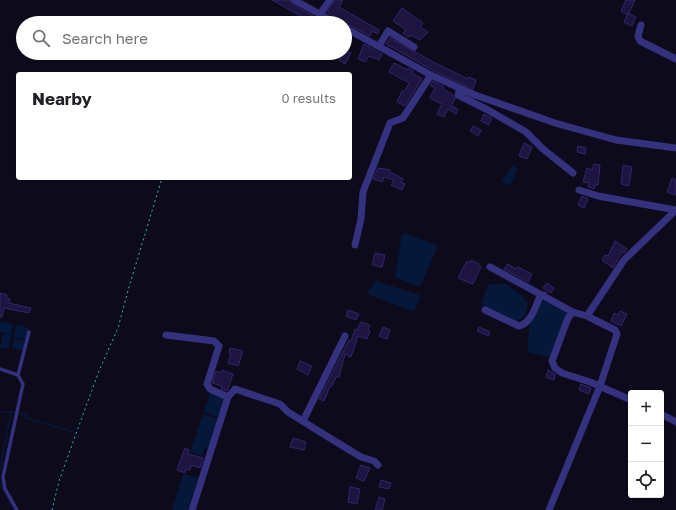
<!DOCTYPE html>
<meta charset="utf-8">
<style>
:root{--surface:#fff;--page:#f6f6f6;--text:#202124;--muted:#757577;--line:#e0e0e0}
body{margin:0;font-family:"Golos Text",sans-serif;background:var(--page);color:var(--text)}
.controls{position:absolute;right:12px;bottom:12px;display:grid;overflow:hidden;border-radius:4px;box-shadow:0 1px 3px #0004}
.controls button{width:36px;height:36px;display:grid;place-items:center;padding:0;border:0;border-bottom:1px solid var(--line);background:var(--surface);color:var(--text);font:20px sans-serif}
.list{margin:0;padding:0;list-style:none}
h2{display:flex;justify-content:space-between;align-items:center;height:52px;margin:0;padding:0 16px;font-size:17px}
h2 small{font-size:13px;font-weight:400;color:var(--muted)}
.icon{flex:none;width:22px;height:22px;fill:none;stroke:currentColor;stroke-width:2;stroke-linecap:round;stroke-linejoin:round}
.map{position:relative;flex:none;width:676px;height:510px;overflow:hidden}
.search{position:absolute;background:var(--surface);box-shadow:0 1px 3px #0004;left:16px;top:16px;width:336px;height:44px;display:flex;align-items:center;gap:10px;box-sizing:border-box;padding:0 14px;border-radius:22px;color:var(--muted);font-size:15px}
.panel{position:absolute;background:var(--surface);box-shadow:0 1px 3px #0004;left:16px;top:72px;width:336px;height:108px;border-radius:4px}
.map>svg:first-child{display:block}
.water{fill:#05183a}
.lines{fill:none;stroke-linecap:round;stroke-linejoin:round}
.stream{stroke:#05183a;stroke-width:1.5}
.building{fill:#1d143f;stroke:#33256c}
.path{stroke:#24b5ac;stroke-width:1;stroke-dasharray:2 3;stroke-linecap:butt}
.service{stroke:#34317f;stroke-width:3.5}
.minor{stroke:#34317f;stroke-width:7}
</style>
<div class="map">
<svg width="676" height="510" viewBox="0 0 676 510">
<rect width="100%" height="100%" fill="#0d0a1c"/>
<!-- water -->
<path class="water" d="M 512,165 L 518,169 L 510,186 L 502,181 Z
M 405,233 L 436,245 L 437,248 L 420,287 L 395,277 L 402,235 Z
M 376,281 L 419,295 L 420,298 L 415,310 L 412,311 L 369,295 L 368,292 Z
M 505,283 L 521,295 L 528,304 L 525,316 L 517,321 L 497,313 L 481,304 L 488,285 Z
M 542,300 L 567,312 L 567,314 L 551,355 L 548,357 L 528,352 C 528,337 529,311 542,300 Z
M 0,321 L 13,324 L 11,335 L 0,332 Z
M 16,325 L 29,328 L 26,340 L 13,337 Z
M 3,334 L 11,336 L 9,349 L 0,348 Z
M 14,339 L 25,341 L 23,351 L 12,348 Z
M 210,393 L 226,398 L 219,417 L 204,412 Z
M 203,414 L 219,419 L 209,449 L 205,448 L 202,456 L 190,452 Z
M 183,474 L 198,478 L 188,510 L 172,510 Z"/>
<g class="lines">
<!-- stream -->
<path class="stream" d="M 0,412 L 14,412
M 17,413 L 26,415 L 26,418 L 74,432
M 0,469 L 11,412
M 0,483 L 14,510"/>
</g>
<!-- building -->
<path class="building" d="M 272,0 L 289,0 L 292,4 L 326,23 L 313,23 Z
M 335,0 L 343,0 L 339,7 L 379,30 L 377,34 L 372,31 L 370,36 L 347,24 L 342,23 L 338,19 L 327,12 Z
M 626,0 L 635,0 L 628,15 L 621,11 Z
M 402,8 L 423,23 L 420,27 L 428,32 L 420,40 L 411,35 L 409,37 L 403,33 L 406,30 L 393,21 Z
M 628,13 L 636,17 L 632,26 L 624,22 Z
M 390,38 L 435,63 L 468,79 L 469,77 L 476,80 L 473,89 L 436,72 L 386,44 Z
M 364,44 L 382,54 L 379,60 L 369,56 L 365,62 L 358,59 Z
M 345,51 L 351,53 L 345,64 L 339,60 Z
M 394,63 L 407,70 L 408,68 L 413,71 L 412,73 L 422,79 L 405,106 L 397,102 L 402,91 L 404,92 L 409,83 L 389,72 Z
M 433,81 L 444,87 L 443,89 L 453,95 L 455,99 L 451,106 L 458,109 L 456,114 L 448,109 L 444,117 L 437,114 L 442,104 L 430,98 L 435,88 L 430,85 Z
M 484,114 L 492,118 L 489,125 L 481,121 Z
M 473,126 L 481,130 L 478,136 L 470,131 Z
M 524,143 L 532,147 L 527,159 L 519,156 Z
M 578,146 L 586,148 L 585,154 L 577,152 Z
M 594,164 L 600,165 L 598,185 L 595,185 L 594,189 L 588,187 L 589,183 L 583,182 L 587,168 L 592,170 Z
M 623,165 L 632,167 L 629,186 L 621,184 Z
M 378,168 L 390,170 L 390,172 L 403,179 L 401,182 L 405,184 L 402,190 L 391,185 L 394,180 L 384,177 L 382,182 L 373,179 Z
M 672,178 L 676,180 L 676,195 L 667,192 Z
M 582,196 L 588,199 L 584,208 L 578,205 Z
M 615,241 L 627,249 L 624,253 L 622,252 L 613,268 L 602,260 L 605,255 L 608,256 Z
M 375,253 L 385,255 L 382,267 L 372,265 Z
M 471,260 L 479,264 L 478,266 L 481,267 L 473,284 L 458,278 L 467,261 L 470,263 Z
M 508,264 L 515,269 L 518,267 L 532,274 L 528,282 L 504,269 Z
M 547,283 L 554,288 L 551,293 L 543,288 Z
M 0,293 L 7,295 L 6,298 L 10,299 L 9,303 L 31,308 L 29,313 L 4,308 L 2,317 L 0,317 Z
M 348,310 L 359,314 L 356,320 L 346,316 Z
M 620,311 L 627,314 L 621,326 L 611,321 L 614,313 L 618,315 Z
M 361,322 L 370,325 L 368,330 L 370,331 L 367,339 L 358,336 L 351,357 L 345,354 L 339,377 L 336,377 L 332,386 L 330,386 L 324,401 L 319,399 L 349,340 L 351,341 L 355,329 L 357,330 Z
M 383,327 L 390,330 L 387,339 L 379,336 Z
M 479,327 L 490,332 L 488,336 L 477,331 Z
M 230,348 L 243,351 L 238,366 L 228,363 L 231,353 L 229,353 Z
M 300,361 L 312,366 L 308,375 L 297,369 Z
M 222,370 L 233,374 L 227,391 L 221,389 L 222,386 L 212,383 L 216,371 L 220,373 Z
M 548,370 L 555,374 L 554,380 L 546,377 Z
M 581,384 L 591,388 L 589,394 L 579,390 Z
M 293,438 L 306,442 L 304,450 L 290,447 Z
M 185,448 L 189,450 L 188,454 L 203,458 L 200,468 L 191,465 L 190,470 L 186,469 L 185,473 L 177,470 Z
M 361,465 L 370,468 L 364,481 L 356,478 Z
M 381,480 L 391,483 L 389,489 L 379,487 Z
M 350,487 L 360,489 L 357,504 L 348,502 Z
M 379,497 L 385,499 L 382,510 L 375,510 Z"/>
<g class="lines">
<!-- path -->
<path class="path" d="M 52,510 L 59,481 L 77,431 L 99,371 L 118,328 L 129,287 L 162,178"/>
<!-- service -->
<path class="service" d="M 0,369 L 18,375 L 23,384 L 3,477 L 5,489 L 17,510
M 18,375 L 29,332"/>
<!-- minor -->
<path class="minor" d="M 294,0 L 336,23
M 320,14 L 330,0
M 641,25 L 638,36 L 640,41 L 676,59
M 345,28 L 431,75 L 475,95 L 555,123 L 616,140 L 676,148
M 379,46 L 388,31 L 414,47
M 460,88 L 458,95 L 488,110 L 526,132 L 543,149 L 573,173
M 579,190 L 598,196 L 676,210
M 355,245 L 361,219 L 363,192 L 390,123 L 403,118 L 431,75
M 490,267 L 573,312 L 587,316 L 624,260 L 676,210
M 485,310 L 519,326 C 531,323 535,308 540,296 L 544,295
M 573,312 L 568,318 L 552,361 L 555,368 L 562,373 L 590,382 L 631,400
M 166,335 L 214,341 L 219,346 L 207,384 L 210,389 L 228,397 L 192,510
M 228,397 L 235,389 L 280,404 L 288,412 L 333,440 L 361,457 L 374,461 L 378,465
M 661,414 L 676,422
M 303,421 L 345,336
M 549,510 L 600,386 L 617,334 L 615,330 L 587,316"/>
</g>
</svg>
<div class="controls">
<button>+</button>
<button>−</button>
<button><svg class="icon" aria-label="locate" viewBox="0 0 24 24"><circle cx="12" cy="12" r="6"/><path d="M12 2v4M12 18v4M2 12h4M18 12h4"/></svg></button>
</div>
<div class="search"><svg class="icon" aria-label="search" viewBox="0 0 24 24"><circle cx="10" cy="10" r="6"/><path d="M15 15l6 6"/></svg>Search here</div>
<section class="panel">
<h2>Nearby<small>0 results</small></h2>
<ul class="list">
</ul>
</section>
</div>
